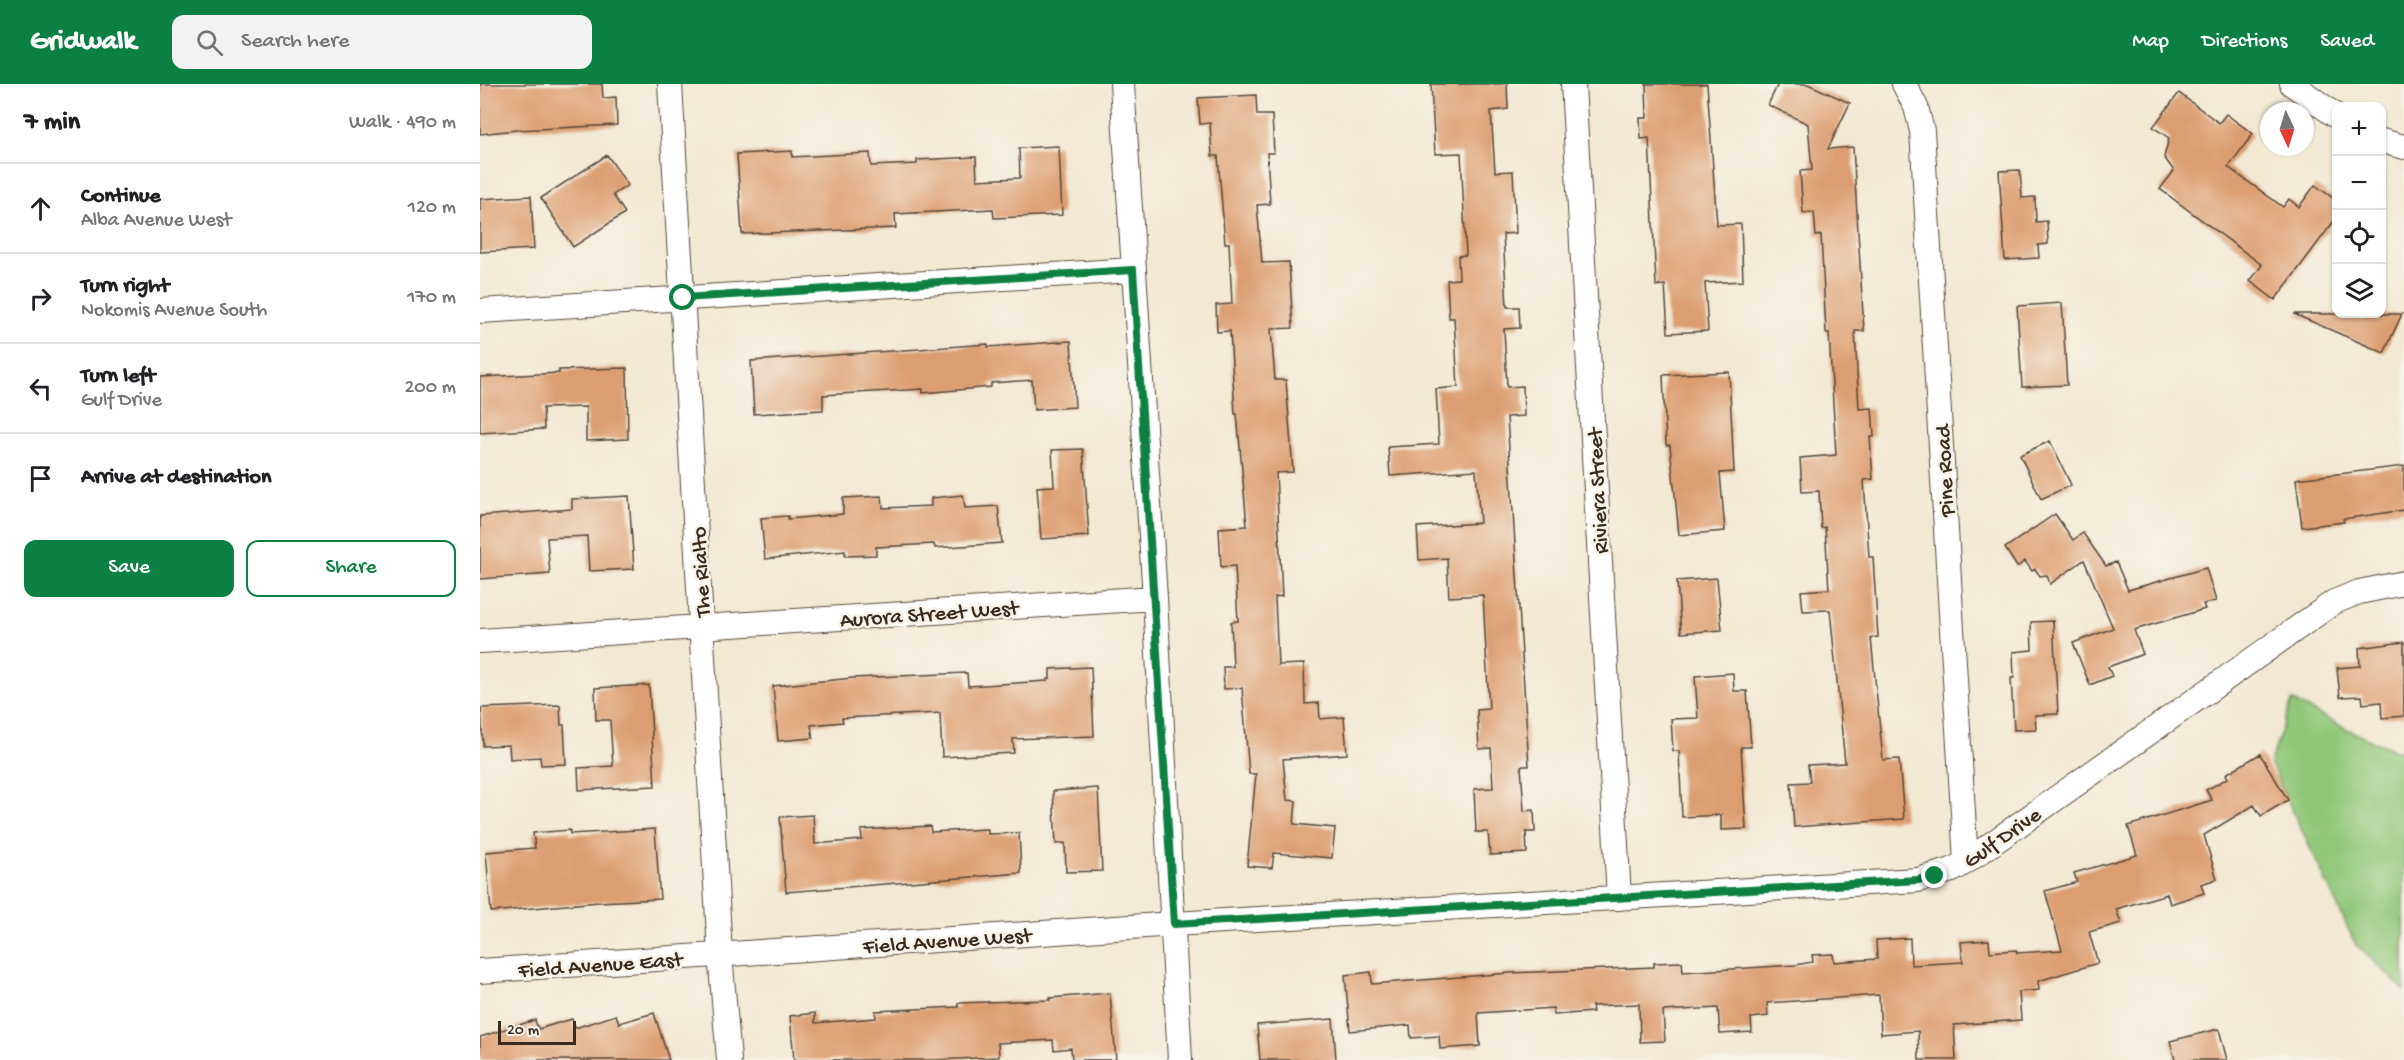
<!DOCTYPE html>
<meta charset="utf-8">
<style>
:root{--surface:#fff;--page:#f2f2f2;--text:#202124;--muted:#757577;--line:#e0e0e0;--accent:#0b8043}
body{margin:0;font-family:"Gochi Hand",sans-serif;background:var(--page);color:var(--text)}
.controls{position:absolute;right:18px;top:18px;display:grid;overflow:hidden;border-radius:12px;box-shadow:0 2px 4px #0004}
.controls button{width:54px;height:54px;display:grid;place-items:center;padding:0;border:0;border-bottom:2px solid var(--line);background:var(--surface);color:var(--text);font:30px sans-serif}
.compass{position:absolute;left:1780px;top:18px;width:54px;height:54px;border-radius:50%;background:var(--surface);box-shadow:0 2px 4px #0004;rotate:176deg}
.scale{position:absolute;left:18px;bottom:15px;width:78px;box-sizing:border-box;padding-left:6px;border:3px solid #3b2a1e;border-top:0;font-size:16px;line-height:21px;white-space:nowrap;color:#3b2a1e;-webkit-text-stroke:4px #f7f3e8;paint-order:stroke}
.stop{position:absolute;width:18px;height:18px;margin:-14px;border:4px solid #0b8043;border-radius:50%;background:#fff}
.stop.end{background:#0b8043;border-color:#fff;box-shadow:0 2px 6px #0008}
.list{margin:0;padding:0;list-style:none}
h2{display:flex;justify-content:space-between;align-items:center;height:78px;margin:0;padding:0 24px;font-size:26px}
h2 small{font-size:20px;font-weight:400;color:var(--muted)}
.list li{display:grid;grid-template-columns:39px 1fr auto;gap:18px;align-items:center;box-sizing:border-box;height:90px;padding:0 24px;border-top:2px solid var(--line)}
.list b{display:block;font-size:22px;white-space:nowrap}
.list p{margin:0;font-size:20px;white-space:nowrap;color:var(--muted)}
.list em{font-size:20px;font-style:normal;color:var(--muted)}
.actions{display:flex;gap:12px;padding:18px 24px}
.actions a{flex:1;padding:14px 0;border:2px solid var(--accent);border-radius:12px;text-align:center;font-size:21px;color:var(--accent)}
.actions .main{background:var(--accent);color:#fff}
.icon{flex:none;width:33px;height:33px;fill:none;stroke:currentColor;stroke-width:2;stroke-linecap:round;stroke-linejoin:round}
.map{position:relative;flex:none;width:1924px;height:976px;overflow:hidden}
header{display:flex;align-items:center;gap:36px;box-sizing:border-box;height:84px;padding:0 30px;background:var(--accent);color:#fff}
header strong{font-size:28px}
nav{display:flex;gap:33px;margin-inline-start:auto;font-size:21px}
.search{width:420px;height:54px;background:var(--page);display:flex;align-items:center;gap:15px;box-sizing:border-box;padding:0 21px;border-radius:12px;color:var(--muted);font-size:22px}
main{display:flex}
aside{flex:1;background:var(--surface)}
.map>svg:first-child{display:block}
.green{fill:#90c779;stroke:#66784c;stroke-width:1.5}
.building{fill:#dc9d6f}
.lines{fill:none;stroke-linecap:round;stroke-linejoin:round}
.street-casing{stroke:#564739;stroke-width:26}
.street{stroke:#fff;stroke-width:24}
.route{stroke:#0b8043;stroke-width:8}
.labels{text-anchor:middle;stroke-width:5;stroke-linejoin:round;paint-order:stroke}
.street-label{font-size:22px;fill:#3b2a1e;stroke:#f7f3e8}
</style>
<header>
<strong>Gridwalk</strong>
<div class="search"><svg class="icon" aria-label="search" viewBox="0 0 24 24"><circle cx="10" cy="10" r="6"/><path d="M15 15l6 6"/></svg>Search here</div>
<nav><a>Map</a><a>Directions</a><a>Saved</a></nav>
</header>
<main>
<aside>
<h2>7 min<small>Walk · 490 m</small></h2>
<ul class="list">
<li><svg class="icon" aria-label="ahead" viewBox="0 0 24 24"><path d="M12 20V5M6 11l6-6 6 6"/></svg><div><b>Continue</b><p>Alba Avenue West</p></div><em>120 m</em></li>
<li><svg class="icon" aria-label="right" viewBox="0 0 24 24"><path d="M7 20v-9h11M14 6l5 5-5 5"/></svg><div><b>Turn right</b><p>Nokomis Avenue South</p></div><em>170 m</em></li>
<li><svg class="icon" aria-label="left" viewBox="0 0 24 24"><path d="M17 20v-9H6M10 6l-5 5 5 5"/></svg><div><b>Turn left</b><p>Gulf Drive</p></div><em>200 m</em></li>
<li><svg class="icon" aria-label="arrive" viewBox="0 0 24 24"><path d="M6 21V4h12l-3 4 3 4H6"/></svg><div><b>Arrive at destination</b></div></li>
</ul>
<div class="actions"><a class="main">Save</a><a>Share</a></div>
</aside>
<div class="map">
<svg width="1924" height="976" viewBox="0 0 1924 976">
<rect width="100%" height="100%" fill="#f7f3e8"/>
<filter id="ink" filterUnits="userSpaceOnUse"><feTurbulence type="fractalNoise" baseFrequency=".0167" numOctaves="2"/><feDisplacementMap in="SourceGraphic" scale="12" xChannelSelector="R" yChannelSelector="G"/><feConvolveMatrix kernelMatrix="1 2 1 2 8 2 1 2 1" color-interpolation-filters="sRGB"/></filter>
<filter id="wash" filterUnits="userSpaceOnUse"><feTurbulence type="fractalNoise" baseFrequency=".008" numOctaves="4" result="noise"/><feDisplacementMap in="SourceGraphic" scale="24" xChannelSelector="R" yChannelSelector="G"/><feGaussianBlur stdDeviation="1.35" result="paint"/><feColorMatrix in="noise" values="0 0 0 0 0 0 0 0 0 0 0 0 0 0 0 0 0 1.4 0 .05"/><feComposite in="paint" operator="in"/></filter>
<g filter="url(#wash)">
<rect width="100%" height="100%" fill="#f2e9d3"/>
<!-- green -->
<path class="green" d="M 1812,617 L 1885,654 L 1924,669 L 1924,906 L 1876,861 L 1790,679 Z"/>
<g id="blocks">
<!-- building -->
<path class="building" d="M 0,0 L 122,0 L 123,14 L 136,13 L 137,41 L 36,46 L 0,50 Z
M 951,0 L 1027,0 L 1028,25 L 1011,27 L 1015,88 L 1033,87 L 1036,149 L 1023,150 L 1027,223 L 1039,223 L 1040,244 L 1024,245 L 1027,303 L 1043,302 L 1044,332 L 1027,333 L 1049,682 L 1041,682 L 1044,727 L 1054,726 L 1055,748 L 1046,748 L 1047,769 L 1010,771 L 1008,748 L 996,748 L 994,705 L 1013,704 L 1011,664 L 999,665 L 997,626 L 1009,625 L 1003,511 L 969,513 L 967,474 L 939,476 L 937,443 L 1000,439 L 996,386 L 910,392 L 908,363 L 959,360 L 956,305 L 978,303 L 974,234 L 969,234 L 967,196 L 979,195 L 978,172 L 986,171 L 981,69 L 955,70 Z
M 1166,0 L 1227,0 L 1237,141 L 1261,140 L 1263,197 L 1225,199 L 1228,247 L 1188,249 L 1185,201 L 1176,202 L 1169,54 L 1161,55 L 1160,34 L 1167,34 Z
M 1298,0 L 1328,0 L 1370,19 L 1348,65 L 1373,63 L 1384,247 L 1375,247 L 1379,325 L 1392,324 L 1394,353 L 1390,353 L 1393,395 L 1384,396 L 1389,473 L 1393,473 L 1398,553 L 1391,554 L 1403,676 L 1419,675 L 1424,735 L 1314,743 L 1311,699 L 1330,698 L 1328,681 L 1365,679 L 1350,526 L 1323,527 L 1321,507 L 1349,505 L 1345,443 L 1341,444 L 1339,407 L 1322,408 L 1320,374 L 1356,371 L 1349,249 L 1346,249 L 1341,151 L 1336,152 L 1334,128 L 1323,129 L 1320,87 L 1332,86 L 1328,40 L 1288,21 Z
M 1699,9 L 1739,39 L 1746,30 L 1773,50 L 1748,83 L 1803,123 L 1809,115 L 1819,123 L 1835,101 L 1857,117 L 1857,133 L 1795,216 L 1770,197 L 1782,181 L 1680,105 L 1694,87 L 1684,73 L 1689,54 L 1673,43 Z
M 776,11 L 777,31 L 792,31 L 794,69 L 787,69 L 790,120 L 777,121 L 782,179 L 809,178 L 813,244 L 791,245 L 795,296 L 806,296 L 813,388 L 796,389 L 802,512 L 795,513 L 798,581 L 824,580 L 825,620 L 839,619 L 840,635 L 864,633 L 867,670 L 803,675 L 807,716 L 816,717 L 814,740 L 855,744 L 852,774 L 794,769 L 792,784 L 767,782 L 776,690 L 769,690 L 762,604 L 744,605 L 743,583 L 753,583 L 751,538 L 758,537 L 755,482 L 741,483 L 739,444 L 767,442 L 757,330 L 755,330 L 750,247 L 737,248 L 736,221 L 752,220 L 749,159 L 745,159 L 738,72 L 732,72 L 730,39 L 720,40 L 718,14 Z
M 579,62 L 582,131 L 514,134 L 513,125 L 415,130 L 416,144 L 262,150 L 257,70 L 312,67 L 312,73 L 390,69 L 391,82 L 437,80 L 437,76 L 496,73 L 497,96 L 540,94 L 539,64 Z
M 127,71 L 148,101 L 133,111 L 145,129 L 93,163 L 61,114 Z
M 1540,86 L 1542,114 L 1555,113 L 1556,138 L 1567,137 L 1568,160 L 1558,161 L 1559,174 L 1525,176 L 1519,87 Z
M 51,112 L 54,165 L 0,168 L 0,115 Z
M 1582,219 L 1587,301 L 1542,303 L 1537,222 Z
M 1814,230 L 1922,230 L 1904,269 Z
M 591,257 L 595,323 L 554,326 L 552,296 L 511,299 L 511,303 L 443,309 L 443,305 L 343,311 L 343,326 L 274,330 L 271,277 L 508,260 L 508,263 Z
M 147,284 L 148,355 L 106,357 L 106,323 L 63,324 L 64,345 L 0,349 L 0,293 L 79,289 L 79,286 Z
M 1249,288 L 1254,388 L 1240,389 L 1245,447 L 1199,451 L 1190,361 L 1186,361 L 1183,291 Z
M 1570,357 L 1591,401 L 1561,415 L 1540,371 Z
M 603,365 L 609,452 L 561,455 L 557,403 L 574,402 L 572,366 Z
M 1924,382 L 1924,426 L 1863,435 L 1864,438 L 1822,443 L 1816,395 Z
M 483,411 L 485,424 L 518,422 L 522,459 L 455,464 L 454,460 L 396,463 L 396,471 L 365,472 L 365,467 L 285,475 L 281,434 L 308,432 L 308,435 L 363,430 L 363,414 L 402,412 L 403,424 L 451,422 L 451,414 Z
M 149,412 L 154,485 L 109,487 L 107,452 L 67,454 L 70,490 L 0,495 L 0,432 L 92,425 L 92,415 Z
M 1575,430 L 1593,456 L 1603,449 L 1626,482 L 1636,478 L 1648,506 L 1726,484 L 1736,517 L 1723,520 L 1725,525 L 1654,546 L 1663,570 L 1628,583 L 1632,592 L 1610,601 L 1593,559 L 1633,544 L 1604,476 L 1570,500 L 1567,491 L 1560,492 L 1555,485 L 1552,487 L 1545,477 L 1537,483 L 1525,464 Z
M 1237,494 L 1242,546 L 1201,549 L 1197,497 Z
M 1573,537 L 1578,630 L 1555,631 L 1556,645 L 1534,646 L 1531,594 L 1534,594 L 1533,568 L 1552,566 L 1551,538 Z
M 1924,558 L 1924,632 L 1902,634 L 1901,618 L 1883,620 L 1882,612 L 1860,613 L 1857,584 L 1880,582 L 1879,564 Z
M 611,583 L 614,652 L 533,655 L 534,669 L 462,673 L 460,629 L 362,634 L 363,638 L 331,641 L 333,654 L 298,657 L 293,602 L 373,594 L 487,589 L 488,602 L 567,597 L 567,595 L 570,595 L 570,585 Z
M 1253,589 L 1254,607 L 1267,607 L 1271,663 L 1261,663 L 1266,745 L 1241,746 L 1241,731 L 1202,733 L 1199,667 L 1193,667 L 1191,635 L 1218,634 L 1215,592 Z
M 169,601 L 175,702 L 99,706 L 98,684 L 133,682 L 130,636 L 116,636 L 115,604 Z
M 80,621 L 81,641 L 84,641 L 86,680 L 61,681 L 60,673 L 30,675 L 29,661 L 3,662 L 1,624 Z
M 1780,670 L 1808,716 L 1781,732 L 1774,721 L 1724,751 L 1737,795 L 1721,800 L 1724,809 L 1690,820 L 1687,810 L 1636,825 L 1641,839 L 1609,848 L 1618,879 L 1558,897 L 1559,906 L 1539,908 L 1541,936 L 1474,941 L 1476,976 L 1439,976 L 1438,947 L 1401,950 L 1399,911 L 1287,919 L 1288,932 L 1271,934 L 1272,948 L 1240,950 L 1238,924 L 1183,927 L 1185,957 L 1160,958 L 1159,920 L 1112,922 L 1113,928 L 1074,931 L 1073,924 L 998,929 L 1000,962 L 960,965 L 959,952 L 931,954 L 930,941 L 870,947 L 865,891 L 891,888 L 892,900 L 1030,889 L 1174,883 L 1174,879 L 1202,878 L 1203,888 L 1315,881 L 1333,878 L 1332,871 L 1353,870 L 1354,878 L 1397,875 L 1396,856 L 1430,854 L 1431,881 L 1483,878 L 1481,858 L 1509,856 L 1510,868 L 1536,866 L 1537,869 L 1582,866 L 1565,807 L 1597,798 L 1594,789 L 1657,771 L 1648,742 L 1732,716 L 1726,706 L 1748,694 L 1746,690 Z
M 618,704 L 622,787 L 586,788 L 585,759 L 576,760 L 573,707 Z
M 333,731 L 335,760 L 382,756 L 381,746 L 450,742 L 451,748 L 508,745 L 508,750 L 539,749 L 541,789 L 306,808 L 300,733 Z
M 175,745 L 180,815 L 119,818 L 11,828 L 6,768 L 55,764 L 53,749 L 90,746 L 90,750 Z
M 630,909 L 636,976 L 592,976 L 591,964 L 574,966 L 573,956 L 518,959 L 519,973 L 456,976 L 314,976 L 310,932 L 335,929 L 335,939 L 396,934 L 395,927 L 478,923 L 478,919 L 570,916 L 570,914 Z
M 174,929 L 189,976 L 0,976 L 0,953 L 55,936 L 58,945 L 92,935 L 95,944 L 136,931 L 139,939 Z
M 853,935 L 856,976 L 780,976 L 777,941 Z
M 1739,945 L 1747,976 L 1695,976 L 1690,957 Z"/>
</g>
</g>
<g filter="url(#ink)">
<use href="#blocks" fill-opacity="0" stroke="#564739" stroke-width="1.5"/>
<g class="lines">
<defs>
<path id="street" d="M 190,0 L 240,870 L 249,976
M 642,0 L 675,514 L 700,976
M 1093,0 L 1139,814
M 1424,0 L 1436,23 L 1442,47 L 1486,778
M 1812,0 L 1856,32
M 1902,57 L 1924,63
M 0,227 L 653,186
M 0,557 L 675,514
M 0,887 L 694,840 L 1438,796 L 1472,786 L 1486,778 L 1854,518 L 1879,508 L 1924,499"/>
</defs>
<!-- street casing -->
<use href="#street" class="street-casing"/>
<!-- street -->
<use href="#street" class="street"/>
</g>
</g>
<g class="lines" filter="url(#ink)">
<!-- route -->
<path class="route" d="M 203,214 L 653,186 L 694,840 L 1438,796 L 1455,792"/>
</g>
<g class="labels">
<!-- street labels -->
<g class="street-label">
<text transform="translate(1463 387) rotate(-93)" y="8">Pine Road</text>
<text transform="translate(1116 407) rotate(-93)" y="8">Riviera Street</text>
<text transform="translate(219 488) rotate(-93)" y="8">The Rialto</text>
<text transform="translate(449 528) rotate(-4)" y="8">Aurora Street West</text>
<text transform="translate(1521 752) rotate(-35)" y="8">Gulf Drive</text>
<text transform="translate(467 855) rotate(-4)" y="8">Field Avenue West</text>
<text transform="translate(120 879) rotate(-4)" y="8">Field Avenue East</text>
</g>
</g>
</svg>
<div class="controls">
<button>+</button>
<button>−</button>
<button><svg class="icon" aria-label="locate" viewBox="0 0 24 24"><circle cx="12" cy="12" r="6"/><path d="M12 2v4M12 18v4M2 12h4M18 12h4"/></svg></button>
<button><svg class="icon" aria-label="layers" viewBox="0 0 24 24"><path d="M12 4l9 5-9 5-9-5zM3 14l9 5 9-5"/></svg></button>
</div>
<svg class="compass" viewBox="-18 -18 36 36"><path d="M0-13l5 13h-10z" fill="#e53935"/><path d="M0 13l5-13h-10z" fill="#757577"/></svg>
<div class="scale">20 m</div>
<div class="stop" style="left:203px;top:214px"></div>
<div class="stop end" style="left:1455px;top:792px"></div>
</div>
</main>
